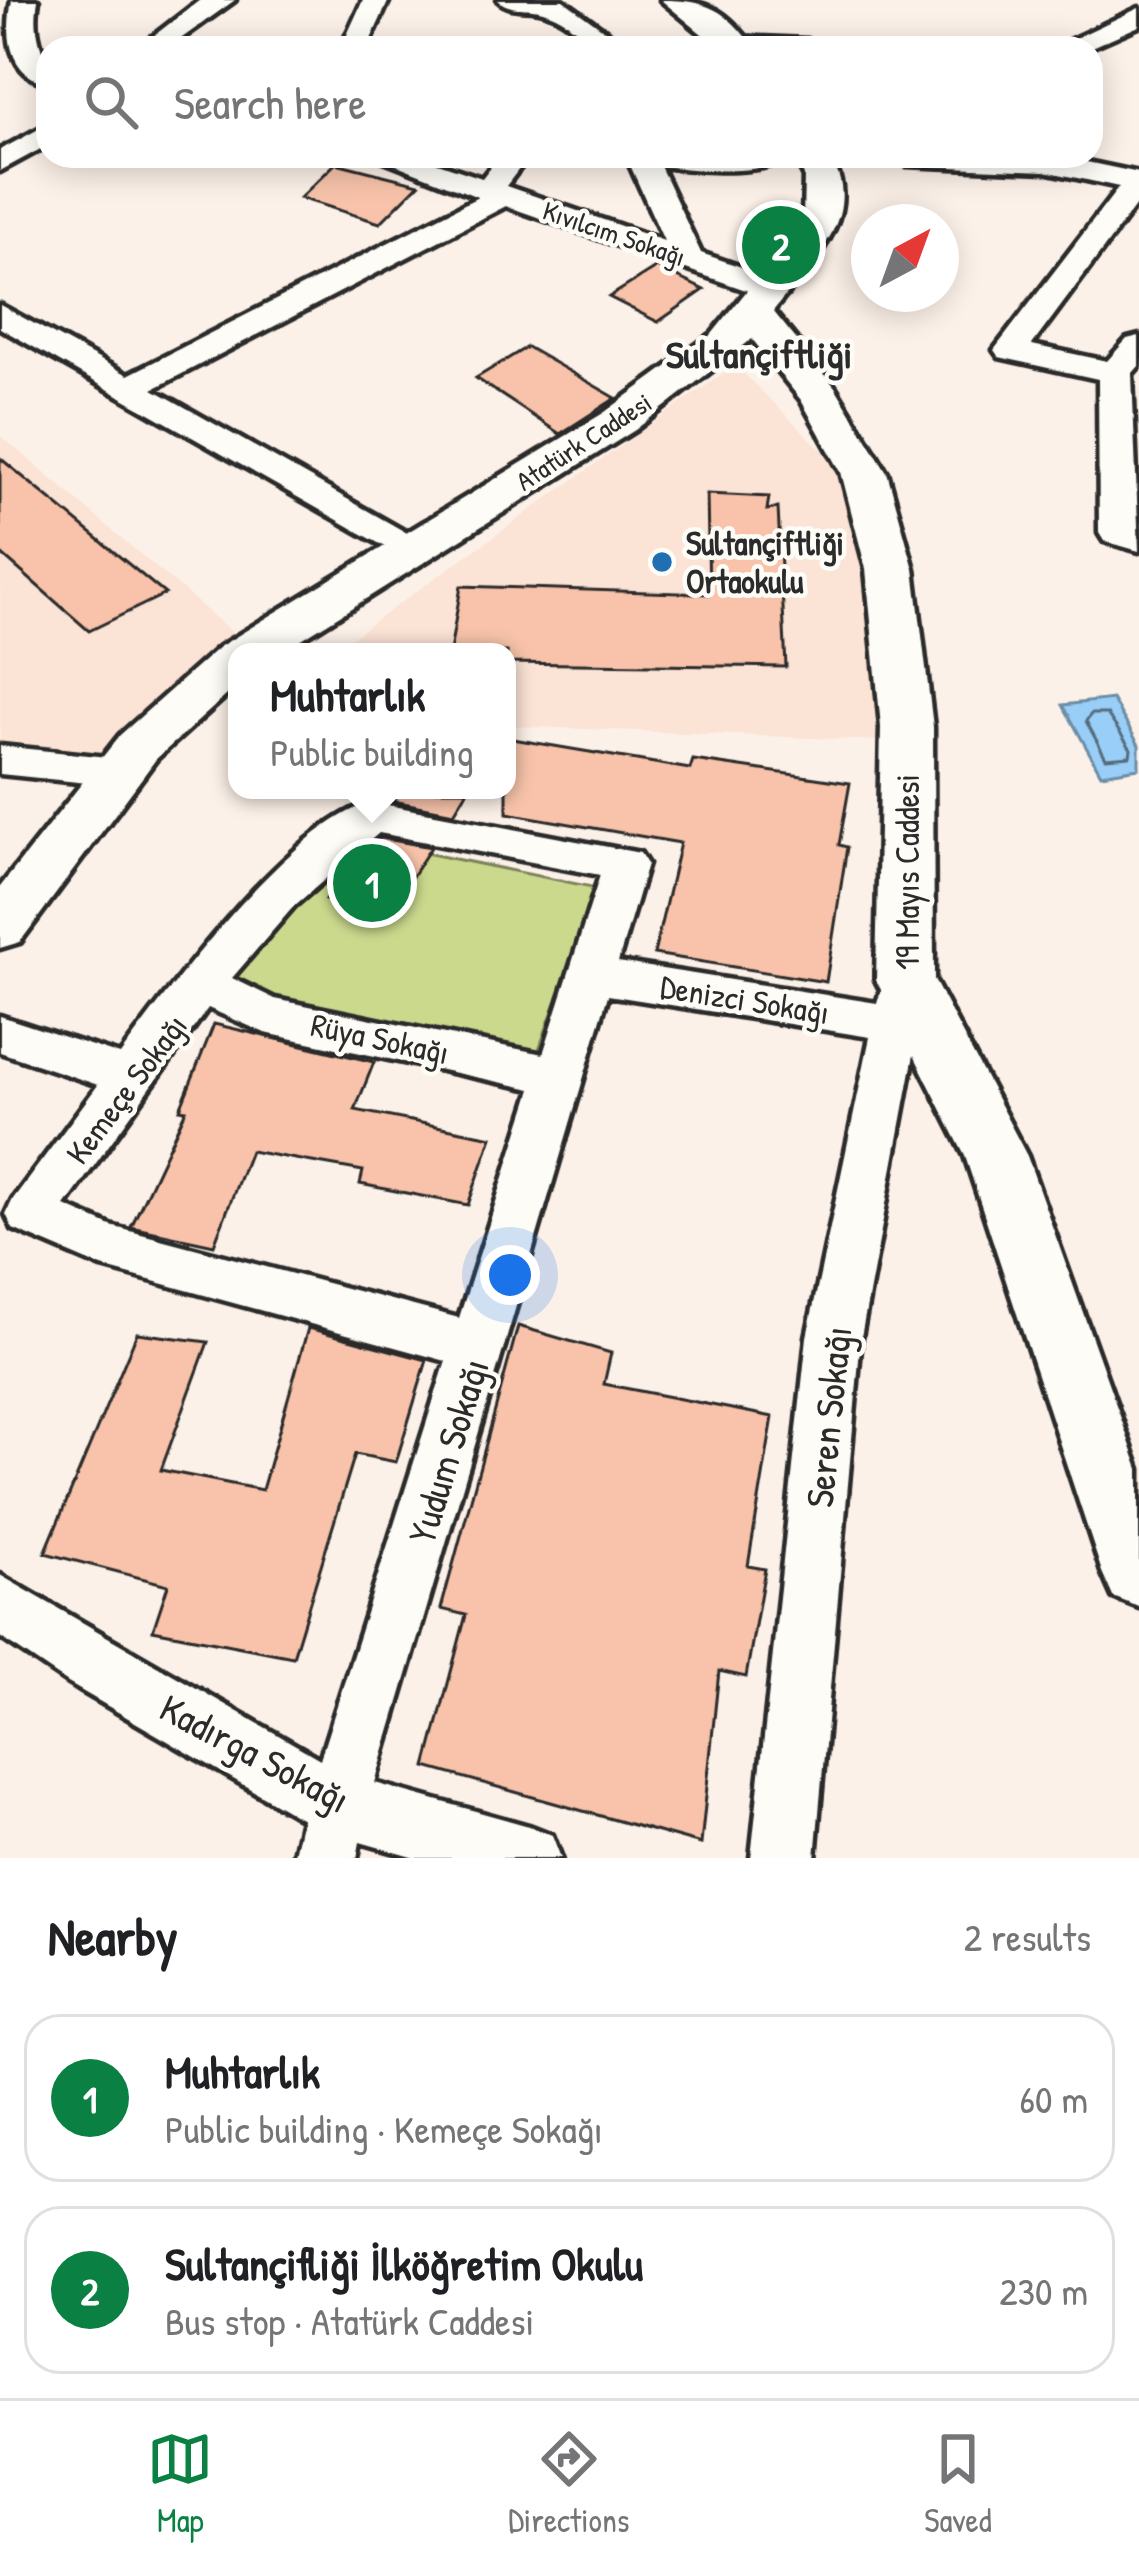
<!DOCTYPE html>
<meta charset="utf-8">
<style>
:root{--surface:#fff;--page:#f2f2f2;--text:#202124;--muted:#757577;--line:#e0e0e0;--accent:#0b8043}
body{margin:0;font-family:"Patrick Hand",sans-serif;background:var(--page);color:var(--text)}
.compass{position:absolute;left:851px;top:204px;width:108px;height:108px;border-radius:50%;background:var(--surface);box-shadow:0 6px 30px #0003;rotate:41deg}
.you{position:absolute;left:510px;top:1275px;width:42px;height:42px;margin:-30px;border:9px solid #fff;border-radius:50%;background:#1a73e8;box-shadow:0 0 0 18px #1a73e833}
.badge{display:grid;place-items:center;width:78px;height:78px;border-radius:50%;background:var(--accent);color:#fff;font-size:39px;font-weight:700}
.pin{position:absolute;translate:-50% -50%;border:6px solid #fff;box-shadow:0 3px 12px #0006}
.popup{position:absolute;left:228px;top:643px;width:288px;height:156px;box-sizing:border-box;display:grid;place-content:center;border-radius:24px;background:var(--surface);filter:drop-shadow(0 3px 9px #0005);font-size:39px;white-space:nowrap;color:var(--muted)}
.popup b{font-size:45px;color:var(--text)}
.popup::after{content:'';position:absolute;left:50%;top:100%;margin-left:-24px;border:24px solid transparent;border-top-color:var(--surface)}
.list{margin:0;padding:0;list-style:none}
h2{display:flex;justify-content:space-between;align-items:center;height:156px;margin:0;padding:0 48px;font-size:51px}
h2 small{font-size:39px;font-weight:400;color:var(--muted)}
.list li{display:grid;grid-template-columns:78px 1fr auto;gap:36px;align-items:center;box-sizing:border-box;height:168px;margin:0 24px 24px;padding:0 24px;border:3px solid var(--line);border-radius:36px}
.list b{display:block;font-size:45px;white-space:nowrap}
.list p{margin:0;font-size:39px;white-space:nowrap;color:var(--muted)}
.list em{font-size:39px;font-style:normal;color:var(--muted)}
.icon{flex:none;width:66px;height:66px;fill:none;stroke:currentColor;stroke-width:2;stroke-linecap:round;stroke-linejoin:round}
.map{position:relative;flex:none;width:1139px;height:1858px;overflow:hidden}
.search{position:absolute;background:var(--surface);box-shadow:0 6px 30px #0003;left:36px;right:36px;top:36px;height:132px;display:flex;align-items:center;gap:30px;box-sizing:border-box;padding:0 42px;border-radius:36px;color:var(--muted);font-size:45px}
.sheet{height:540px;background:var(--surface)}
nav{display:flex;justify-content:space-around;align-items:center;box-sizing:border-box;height:168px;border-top:3px solid var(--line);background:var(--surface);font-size:33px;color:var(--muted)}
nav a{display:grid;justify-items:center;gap:6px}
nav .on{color:var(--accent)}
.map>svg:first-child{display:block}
.built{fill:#fbe3d5}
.green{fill:#cbd98d;stroke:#7b825c;stroke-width:3}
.water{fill:#98cef7;stroke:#6c8da5;stroke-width:3}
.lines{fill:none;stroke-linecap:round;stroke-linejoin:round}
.shore{stroke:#576c7d;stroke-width:3}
.building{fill:#f8c3aa;stroke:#2b2b2b;stroke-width:3}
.minor-casing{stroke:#2b2b2b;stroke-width:9}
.tertiary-casing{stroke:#2b2b2b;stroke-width:9}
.minor{fill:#fdfcf7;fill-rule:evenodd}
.tertiary{fill:#fdfcf7;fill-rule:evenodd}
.poi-dot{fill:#1f6fb2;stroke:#fdfcf7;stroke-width:4.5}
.labels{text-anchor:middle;stroke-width:9;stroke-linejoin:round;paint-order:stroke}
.far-street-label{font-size:27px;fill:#2b2b2b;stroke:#fdfcf7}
.poi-label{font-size:33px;font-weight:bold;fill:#2b2b2b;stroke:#fdfcf7;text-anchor:start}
.street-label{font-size:33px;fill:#2b2b2b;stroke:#fdfcf7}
.far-district-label{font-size:39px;font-weight:bold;fill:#2b2b2b;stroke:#fdfcf7}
.near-street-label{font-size:39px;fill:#2b2b2b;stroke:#fdfcf7}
</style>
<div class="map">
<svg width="1139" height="1858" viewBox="0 0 1139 1858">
<rect width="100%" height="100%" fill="#fcf1e8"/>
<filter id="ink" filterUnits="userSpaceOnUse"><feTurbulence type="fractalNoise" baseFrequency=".00833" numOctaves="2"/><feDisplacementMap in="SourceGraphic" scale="24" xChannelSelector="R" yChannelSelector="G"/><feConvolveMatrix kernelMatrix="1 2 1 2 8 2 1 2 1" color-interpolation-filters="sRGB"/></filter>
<g filter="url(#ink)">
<!-- built -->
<path class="built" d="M 735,365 L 860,487 L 884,741 L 511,726 L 507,652 L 377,652 L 351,638 Z
M 0,435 L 232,632 L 110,758 L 0,746 Z"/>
<!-- green -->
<path class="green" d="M 362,840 L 597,888 L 537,1055 L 290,1010 L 230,976 L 303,893 Z"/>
<!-- water -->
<path class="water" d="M 1112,699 L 1139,745 L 1139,768 L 1101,774 L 1063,705 Z"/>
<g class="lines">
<!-- shore -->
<path class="shore" d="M 1091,714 L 1107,714 L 1131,749 L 1130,756 L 1106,758 L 1086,721 Z"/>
</g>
<!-- building -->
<path class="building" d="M 336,163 L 419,184 L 380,223 L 300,198 Z
M 657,267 L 704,290 L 658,322 L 609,297 Z
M 527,347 L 616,398 L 560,434 L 476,378 Z
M 0,458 L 165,594 L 89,631 L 0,553 Z
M 707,494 L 769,497 L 767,510 L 778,508 L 786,667 L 507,663 L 507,652 L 450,652 L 461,586 L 709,594 Z
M 507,738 L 690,769 L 693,760 L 850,783 L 839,845 L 847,847 L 826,982 L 654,954 L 680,843 L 507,813 Z
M 401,790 L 468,790 L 454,813 L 393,801 Z
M 380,838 L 431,847 L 385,918 L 325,900 L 350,863 Z
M 214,1024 L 374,1062 L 355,1110 L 492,1137 L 468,1205 L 360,1184 L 363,1171 L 250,1151 L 214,1245 L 131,1227 L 186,1110 L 180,1109 Z
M 518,1326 L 611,1353 L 604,1384 L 773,1417 L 748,1566 L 765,1569 L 746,1677 L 719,1671 L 701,1844 L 426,1767 L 466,1615 L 441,1609 Z
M 308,1328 L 427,1360 L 396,1462 L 355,1454 L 293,1657 L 153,1630 L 168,1585 L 45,1553 L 137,1333 L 208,1342 L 161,1470 L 262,1490 Z"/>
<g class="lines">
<defs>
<path id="minor" d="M 12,0 L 38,0 C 31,41 48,51 48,84 C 8,74 5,35 12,0 Z
M 200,0 L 235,0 L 168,48 L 138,48 Z
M 363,0 L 389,0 L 367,48 L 341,48 Z
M 498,0 L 563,0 L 629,48 C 577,48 582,23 543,11 C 527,6 511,12 498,0 Z
M 1139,8 L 1139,26 L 1089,48 L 1054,48 Z
M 734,37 L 807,40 L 820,48 L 723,48 L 725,39 Z
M 48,124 L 48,145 L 0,171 L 0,150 Z
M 374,156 L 417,156 L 482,178 L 499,156 L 529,156 L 506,186 L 664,241 L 626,156 L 786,156 C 764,178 690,169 660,166 L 701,253 L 782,281 L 787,288 L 782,295 L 760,295 L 506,206 L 153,389 L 423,542 L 429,550 L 410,561 L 0,328 L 0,305 L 128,375 L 478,197 Z
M 891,156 L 1058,156 L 1139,173 L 1139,201 L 1032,345 L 1107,361 L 1127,339 L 1139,336 L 1139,366 L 1132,374 L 1139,551 L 1104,541 L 1099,533 L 1098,379 L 999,357 L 994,350 L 1119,187 L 1045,171 L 906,165 Z
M 0,746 L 117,758 L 132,762 L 138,772 L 132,782 L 117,786 L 0,774 Z
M 372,802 L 640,853 L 647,864 L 618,962 L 877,1003 L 889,968 L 905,963 L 921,968 L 928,980 L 861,1337 L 815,1858 L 751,1858 L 807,1337 L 870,1037 L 608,995 L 375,1783 L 529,1826 L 552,1835 L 561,1858 L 416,1858 L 360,1842 L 357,1858 L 293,1858 L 302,1819 L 68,1683 L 0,1637 L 0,1575 L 320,1759 L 446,1361 L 102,1267 L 13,1229 L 6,1214 L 13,1199 L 98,1085 L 0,1052 L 0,1016 L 120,1055 C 172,985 289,826 372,802 ZM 379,833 L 600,875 L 543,1054 L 275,999 L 232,978 L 294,906 ZM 208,1008 L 265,1033 L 532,1089 L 459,1318 L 111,1226 L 65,1206 Z"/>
<path id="tertiary" d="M 661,0 C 707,0 726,9 754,48 L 719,48 Z
M 793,156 L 829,156 C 868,215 808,266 773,311 L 835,387 L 887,472 L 914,569 L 933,727 L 934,980 L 1027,1156 L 1139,1469 L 1139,1607 L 1113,1597 L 1102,1572 L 965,1156 L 876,980 L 881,727 L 866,569 L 841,472 L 801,400 L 752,339 L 635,430 L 281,652 L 237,652 L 237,686 L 156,759 L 20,942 L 0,948 L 0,887 L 120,735 L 219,647 L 605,412 L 712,334 L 803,221 L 804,175 Z"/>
</defs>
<!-- minor casing -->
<use href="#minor" class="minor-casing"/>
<!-- tertiary casing -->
<use href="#tertiary" class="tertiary-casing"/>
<!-- minor -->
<use href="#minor" class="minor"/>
<!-- tertiary -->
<use href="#tertiary" class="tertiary"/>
</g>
</g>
<!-- markers -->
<circle class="poi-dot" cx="662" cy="562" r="12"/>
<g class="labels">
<!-- far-street labels -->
<g class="far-street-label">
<text transform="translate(614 234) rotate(19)" y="9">Kıvılcım Sokağı</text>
<text transform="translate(584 442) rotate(-33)" y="9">Atatürk Caddesi</text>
</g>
<!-- poi labels -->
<g class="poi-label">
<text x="686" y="555">Sultançiftliği<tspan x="686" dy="38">Ortaokulu</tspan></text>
</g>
<!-- street labels -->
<g class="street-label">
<text transform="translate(907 872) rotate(-90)" y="12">19 Mayıs Caddesi</text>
<text transform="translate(745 999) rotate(9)" y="12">Denizci Sokağı</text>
<text transform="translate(380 1038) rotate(12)" y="12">Rüya Sokağı</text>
<text transform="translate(126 1089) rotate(-53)" y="12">Kemeçe Sokağı</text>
</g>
<!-- far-district labels -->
<g class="far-district-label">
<text x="759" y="368">Sultançiftliği</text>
</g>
<!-- near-street labels -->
<g class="near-street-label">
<text transform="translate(828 1417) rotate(-84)" y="14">Seren Sokağı</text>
<text transform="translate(448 1451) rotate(-73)" y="14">Yudum Sokağı</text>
<text transform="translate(255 1753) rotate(28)" y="14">Kadırga Sokağı</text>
</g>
</g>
</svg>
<svg class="compass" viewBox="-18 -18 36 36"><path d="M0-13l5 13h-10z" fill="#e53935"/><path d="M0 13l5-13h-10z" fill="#757577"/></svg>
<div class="you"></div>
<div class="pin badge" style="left:372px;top:883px">1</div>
<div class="popup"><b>Muhtarlık</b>Public building</div>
<div class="pin badge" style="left:781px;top:245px">2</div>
<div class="search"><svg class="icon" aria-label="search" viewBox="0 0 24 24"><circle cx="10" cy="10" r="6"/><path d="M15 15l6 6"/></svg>Search here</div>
</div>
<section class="sheet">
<h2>Nearby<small>2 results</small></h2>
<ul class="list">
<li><span class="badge">1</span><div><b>Muhtarlık</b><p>Public building · Kemeçe Sokağı</p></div><em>60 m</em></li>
<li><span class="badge">2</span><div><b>Sultançifliği İlköğretim Okulu</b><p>Bus stop · Atatürk Caddesi</p></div><em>230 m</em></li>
</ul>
</section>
<nav>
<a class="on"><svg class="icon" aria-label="map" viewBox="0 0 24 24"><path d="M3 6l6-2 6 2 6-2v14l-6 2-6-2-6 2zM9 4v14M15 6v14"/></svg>Map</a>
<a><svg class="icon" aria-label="directions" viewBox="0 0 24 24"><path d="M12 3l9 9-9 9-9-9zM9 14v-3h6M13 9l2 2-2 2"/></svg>Directions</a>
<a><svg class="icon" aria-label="saved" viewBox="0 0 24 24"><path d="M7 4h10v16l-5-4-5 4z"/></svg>Saved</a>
</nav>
